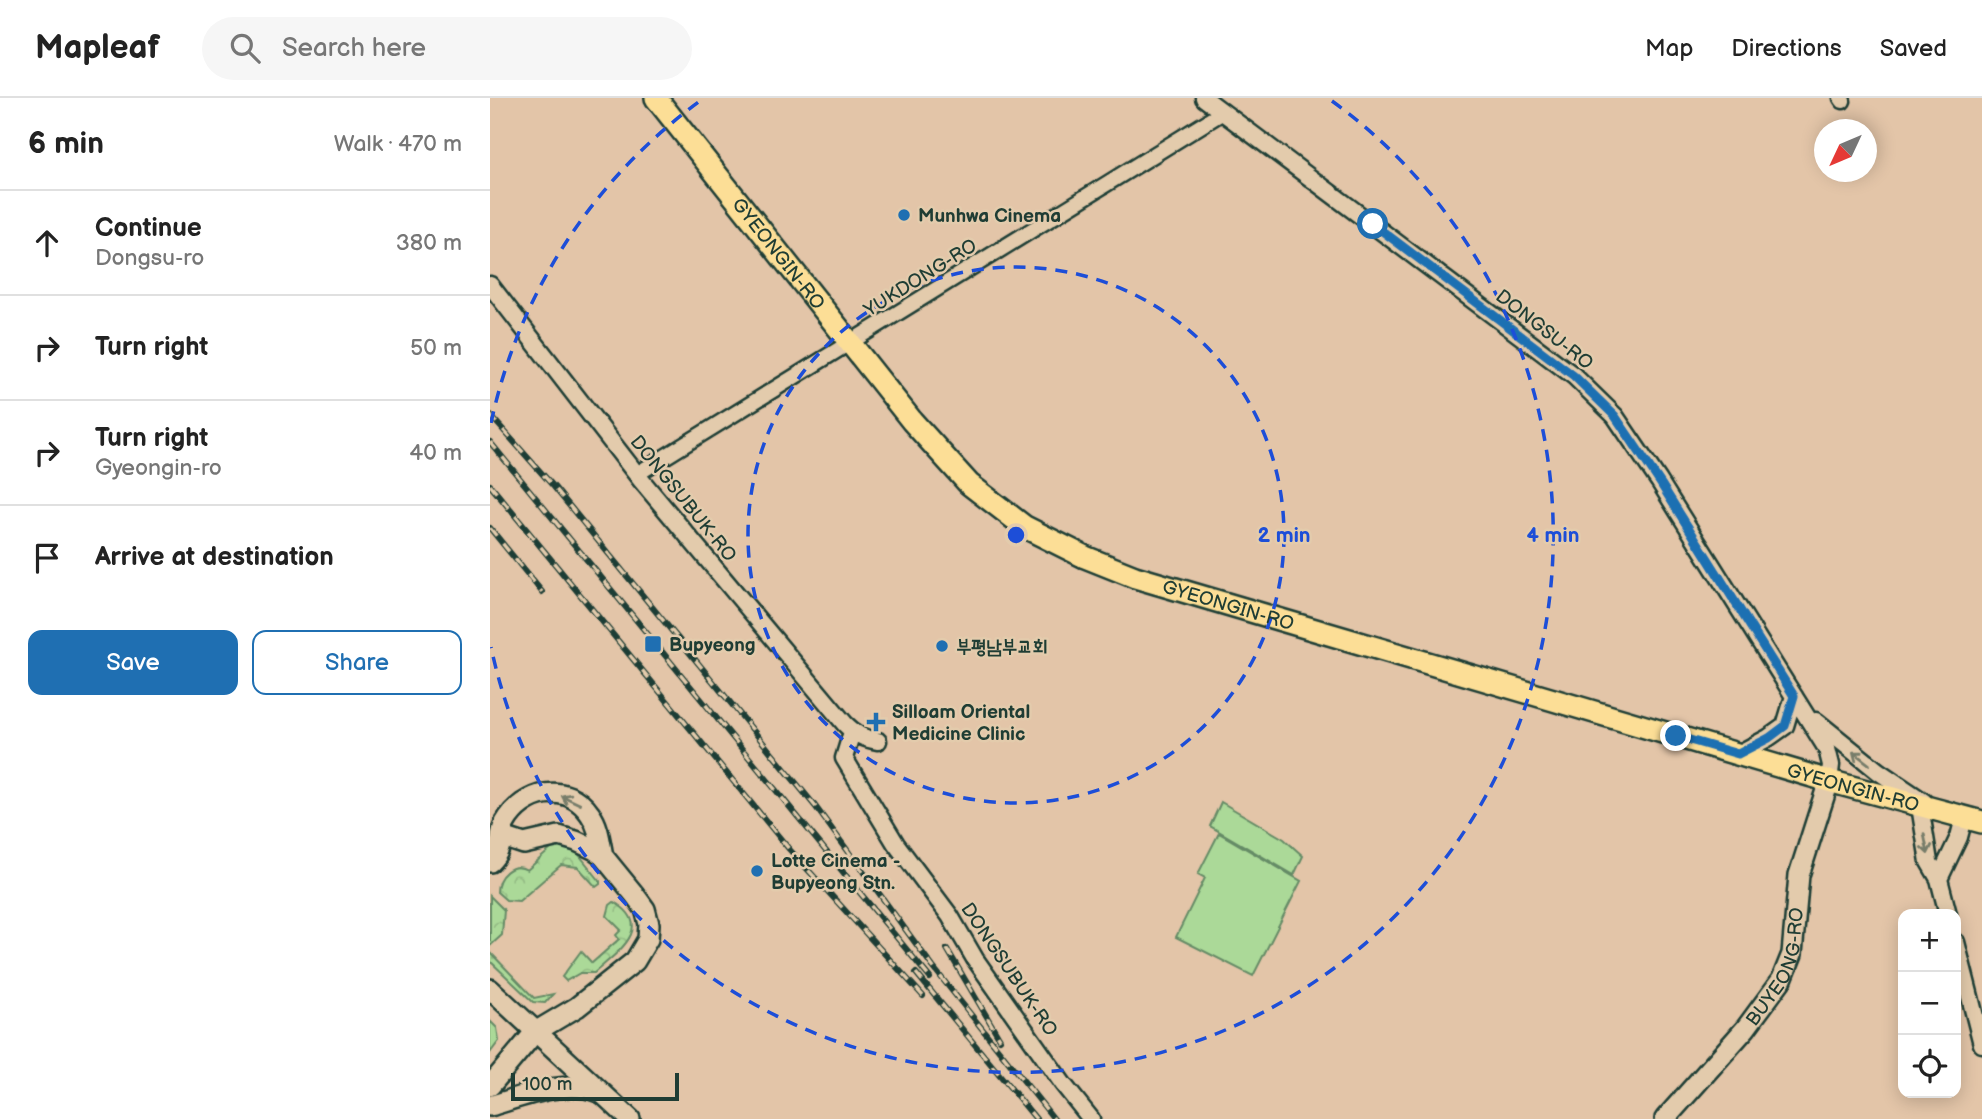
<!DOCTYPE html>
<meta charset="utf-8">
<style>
:root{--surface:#fff;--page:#f6f6f6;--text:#222;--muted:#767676;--line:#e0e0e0;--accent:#1f6fb2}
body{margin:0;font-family:"Balsamiq Sans","Poor Story",sans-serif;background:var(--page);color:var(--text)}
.controls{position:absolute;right:21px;bottom:21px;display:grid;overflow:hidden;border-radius:14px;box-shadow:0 4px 18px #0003}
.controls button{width:63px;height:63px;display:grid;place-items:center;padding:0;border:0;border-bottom:2px solid var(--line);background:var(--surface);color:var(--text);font:35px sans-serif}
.compass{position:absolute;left:1324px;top:21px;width:63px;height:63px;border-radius:50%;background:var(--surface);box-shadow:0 4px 18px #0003;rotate:226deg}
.scale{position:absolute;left:21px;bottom:18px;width:168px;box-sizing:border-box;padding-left:7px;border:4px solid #1f3d34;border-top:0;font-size:19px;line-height:24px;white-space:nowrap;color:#1f3d34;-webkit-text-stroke:5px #e3cbac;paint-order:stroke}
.stop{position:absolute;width:21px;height:21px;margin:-16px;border:5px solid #1f6fb2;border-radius:50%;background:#fff}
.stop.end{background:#1f6fb2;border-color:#fff;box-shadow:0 2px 7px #0008}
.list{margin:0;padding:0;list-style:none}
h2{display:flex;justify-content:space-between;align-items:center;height:91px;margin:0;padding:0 28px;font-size:30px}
h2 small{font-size:23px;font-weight:400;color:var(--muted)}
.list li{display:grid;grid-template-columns:46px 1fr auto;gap:21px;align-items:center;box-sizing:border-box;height:105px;padding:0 28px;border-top:2px solid var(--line)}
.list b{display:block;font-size:26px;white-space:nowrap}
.list p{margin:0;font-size:23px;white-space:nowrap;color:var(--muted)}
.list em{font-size:23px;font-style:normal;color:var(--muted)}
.actions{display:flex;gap:14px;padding:21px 28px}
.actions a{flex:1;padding:16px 0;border:2px solid var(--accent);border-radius:14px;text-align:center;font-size:24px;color:var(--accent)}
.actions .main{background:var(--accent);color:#fff}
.icon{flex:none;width:38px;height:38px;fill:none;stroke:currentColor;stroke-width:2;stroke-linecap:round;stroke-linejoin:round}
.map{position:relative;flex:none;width:1492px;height:1021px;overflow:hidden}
header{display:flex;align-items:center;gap:42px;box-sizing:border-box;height:98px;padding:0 35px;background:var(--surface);border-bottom:2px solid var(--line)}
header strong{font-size:33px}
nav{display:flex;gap:38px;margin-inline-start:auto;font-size:24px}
.search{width:490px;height:63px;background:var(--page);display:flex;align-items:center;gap:18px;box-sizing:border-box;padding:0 24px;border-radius:38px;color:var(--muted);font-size:26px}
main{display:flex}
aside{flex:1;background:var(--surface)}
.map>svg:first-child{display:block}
.forest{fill:url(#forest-crowns);stroke:#658b66;stroke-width:2}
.green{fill:#abd998;stroke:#658b66;stroke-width:2}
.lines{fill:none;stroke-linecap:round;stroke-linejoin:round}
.minor-casing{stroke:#1f3d34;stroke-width:19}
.tertiary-casing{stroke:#1f3d34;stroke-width:21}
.secondary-casing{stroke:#1f3d34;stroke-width:24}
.primary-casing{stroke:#1f3d34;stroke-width:26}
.minor{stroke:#e3cbac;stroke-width:14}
.tertiary{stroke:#e3cbac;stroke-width:16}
.secondary{stroke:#e3cbac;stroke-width:19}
.primary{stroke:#fcde96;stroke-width:21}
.rail-casing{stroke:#1f3d34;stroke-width:6}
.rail{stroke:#e3cbac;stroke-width:3.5;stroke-dasharray:10;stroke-linecap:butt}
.oneway{stroke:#777d6a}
.route{stroke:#1f6fb2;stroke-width:9}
.ring{fill:none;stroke:#1d4ed8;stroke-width:3.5;stroke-dasharray:12 9}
.poi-dot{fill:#1f6fb2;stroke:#e3cbac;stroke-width:2.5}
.labels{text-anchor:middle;stroke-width:5;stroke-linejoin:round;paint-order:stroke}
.poi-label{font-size:19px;font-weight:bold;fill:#1f3d34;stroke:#e3cbac;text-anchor:start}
.street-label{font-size:19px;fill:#1f3d34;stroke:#e3cbac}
.centre{fill:#1d4ed8;stroke:#e3cbac;stroke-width:3.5}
.ring-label{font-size:21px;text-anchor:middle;font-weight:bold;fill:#1d4ed8;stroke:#e3cbac;stroke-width:5;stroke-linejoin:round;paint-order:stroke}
</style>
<header>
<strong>Mapleaf</strong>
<div class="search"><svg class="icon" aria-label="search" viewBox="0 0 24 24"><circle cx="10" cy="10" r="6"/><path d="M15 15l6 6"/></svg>Search here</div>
<nav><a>Map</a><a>Directions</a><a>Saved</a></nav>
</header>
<main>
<aside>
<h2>6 min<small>Walk · 470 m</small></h2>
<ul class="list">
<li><svg class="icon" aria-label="ahead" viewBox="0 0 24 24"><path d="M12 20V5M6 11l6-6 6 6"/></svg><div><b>Continue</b><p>Dongsu-ro</p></div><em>380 m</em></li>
<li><svg class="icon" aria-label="right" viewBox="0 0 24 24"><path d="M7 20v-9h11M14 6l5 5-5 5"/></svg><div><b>Turn right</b></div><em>50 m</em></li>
<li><svg class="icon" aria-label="right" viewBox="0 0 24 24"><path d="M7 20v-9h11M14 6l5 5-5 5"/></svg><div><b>Turn right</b><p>Gyeongin-ro</p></div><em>40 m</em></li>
<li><svg class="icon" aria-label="arrive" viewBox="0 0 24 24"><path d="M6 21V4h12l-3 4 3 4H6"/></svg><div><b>Arrive at destination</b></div></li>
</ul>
<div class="actions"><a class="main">Save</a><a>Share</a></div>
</aside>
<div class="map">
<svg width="1492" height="1021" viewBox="0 0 1492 1021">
<defs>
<pattern id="forest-crowns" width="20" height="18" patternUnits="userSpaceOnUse" patternTransform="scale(1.75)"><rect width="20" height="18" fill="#abd998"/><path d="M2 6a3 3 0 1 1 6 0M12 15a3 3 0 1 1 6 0" fill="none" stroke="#93bb84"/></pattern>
</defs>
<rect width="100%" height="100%" fill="#e3c5a8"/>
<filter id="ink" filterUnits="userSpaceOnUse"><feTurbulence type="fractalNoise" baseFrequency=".0143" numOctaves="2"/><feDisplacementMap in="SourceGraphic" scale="14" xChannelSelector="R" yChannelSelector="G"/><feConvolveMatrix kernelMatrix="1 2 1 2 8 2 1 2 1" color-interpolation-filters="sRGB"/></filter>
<g filter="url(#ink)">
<!-- forest -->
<path class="forest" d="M 72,746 L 86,753 L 110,783 L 110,786 L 106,789 L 88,769 L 71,767 L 29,803 L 16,802 L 7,794 C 7,778 22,763 37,772 L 62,750 Z
M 0,798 L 14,812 L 12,837 L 0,848 Z
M 124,804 C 167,829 126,855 104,875 L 90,875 L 76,883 L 72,879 L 91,853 L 102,865 L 129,841 L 126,837 L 131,832 L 117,818 L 120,807 Z
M 0,854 L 44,900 L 63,896 L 55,905 L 43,904 L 0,863 Z
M 0,923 L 7,930 L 9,943 L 0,955 Z"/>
<!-- green -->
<path class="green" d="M 731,704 L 794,741 L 813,758 L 804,777 L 720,728 Z
M 729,735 L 811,783 L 763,878 L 686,839 L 715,780 L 708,776 Z"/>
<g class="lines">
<defs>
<path id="minor" d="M 1351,0 L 1353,3
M 147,376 L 733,14"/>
<path id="tertiary" d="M 714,0 L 1084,278 L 1125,318 L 1169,383 L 1337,651 L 1341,667 L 1339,683
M 0,187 L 151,382 L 355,626 C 365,636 374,641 388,643
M 1326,623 L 1388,673 L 1434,704
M 362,634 L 354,660 L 406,746 L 460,818 L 485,861 L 573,986 L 601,1021
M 1248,656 L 1278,640 L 1295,628 L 1304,598
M 1430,708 L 1439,764 L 1449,781 L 1458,816
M 1449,781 L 1469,739 L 1474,720
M 1466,844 L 1492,946"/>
<g id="secondary">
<path d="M 0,764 C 16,748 7,740 15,725 C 33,693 77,682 100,716 C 109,728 110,744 113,758"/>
<path d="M 0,891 L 140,1021"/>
<path d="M 0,988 L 45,934 L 87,909 L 145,863 L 158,841 L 159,826 L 155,811 L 144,796 L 113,758 L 105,752 L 86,743 L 69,738 L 34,746 L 13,739"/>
<path d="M 0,1008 C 31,999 78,980 108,994"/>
<path id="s1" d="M 1175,1021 L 1256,930 L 1292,881 L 1302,856 L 1309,777 L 1339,683"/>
</g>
<g id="primary">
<path id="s2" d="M 166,0 L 422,323 L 479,386 L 535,429 L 595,459 L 645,479 L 1339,683 L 1492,724"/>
</g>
</defs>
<!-- minor casing -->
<use href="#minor" class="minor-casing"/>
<!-- tertiary casing -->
<use href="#tertiary" class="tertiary-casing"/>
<!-- secondary casing -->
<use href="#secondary" class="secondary-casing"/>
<!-- primary casing -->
<use href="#primary" class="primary-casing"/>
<!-- minor -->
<use href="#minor" class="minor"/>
<!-- tertiary -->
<use href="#tertiary" class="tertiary"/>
<!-- secondary -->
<use href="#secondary" class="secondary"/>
<!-- primary -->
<use href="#primary" class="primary"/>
<defs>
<path id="rail" d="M 0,317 L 64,389 L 325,708 L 443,869 L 564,1021
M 0,344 L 440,880
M 0,387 L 299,751 L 433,898
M 0,430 L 52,494
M 457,851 L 510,941
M 426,875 L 546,1021"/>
</defs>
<!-- rail casing -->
<use href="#rail" class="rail-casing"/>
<!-- rail -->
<use href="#rail" class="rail"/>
</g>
<!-- one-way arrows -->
<defs><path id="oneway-shaft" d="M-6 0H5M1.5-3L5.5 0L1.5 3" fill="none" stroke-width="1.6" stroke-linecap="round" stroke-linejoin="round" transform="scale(1.75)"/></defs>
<g class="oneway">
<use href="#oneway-shaft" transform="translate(1371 660) rotate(-142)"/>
<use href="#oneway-shaft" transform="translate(81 702) rotate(-155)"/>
<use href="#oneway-shaft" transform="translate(1436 746) rotate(79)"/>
</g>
</g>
<g class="lines" filter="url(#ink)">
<!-- route -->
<path class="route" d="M 883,126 L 1084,278 L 1125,318 L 1171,386 L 1304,598 L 1295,628 L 1279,640 L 1248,656 L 1186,638"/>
</g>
<!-- distance rings -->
<g class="ring">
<circle cx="526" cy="437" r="268"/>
<path d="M1 325A537 537 0 0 1 210 3M842 3A537 537 0 1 1 1 549"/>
</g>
<!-- markers -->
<g class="poi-dot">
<circle cx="414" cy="117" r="7"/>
<rect x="154" y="537" width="18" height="18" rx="3.5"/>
<circle cx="452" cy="548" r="7"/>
<path d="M382.5 613.5h7v7h7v7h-7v7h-7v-7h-7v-7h7z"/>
<circle cx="267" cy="773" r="7"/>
</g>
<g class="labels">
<!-- poi labels -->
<g class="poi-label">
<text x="428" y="124">Munhwa Cinema</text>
<text x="179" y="553">Bupyeong</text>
<text x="466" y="555">부평남부교회</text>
<text x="402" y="620">Silloam Oriental<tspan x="402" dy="22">Medicine Clinic</tspan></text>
<text x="281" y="769">Lotte Cinema -<tspan x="281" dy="22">Bupyeong Stn.</tspan></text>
</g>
<!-- street labels -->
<g class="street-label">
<text dy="7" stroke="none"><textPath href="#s2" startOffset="198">GYEONGIN-RO</textPath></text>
<text transform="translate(430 179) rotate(-32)" y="7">YUKDONG-RO</text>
<text transform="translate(1055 231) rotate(38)" y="7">DONGSU-RO</text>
<text transform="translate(194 400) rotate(51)" y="7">DONGSUBUK-RO</text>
<text dy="7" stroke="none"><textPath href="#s2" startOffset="786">GYEONGIN-RO</textPath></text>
<text dy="7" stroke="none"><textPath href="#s2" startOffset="1437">GYEONGIN-RO</textPath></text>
<text dy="7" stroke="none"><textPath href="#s1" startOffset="192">BUYEONG-RO</textPath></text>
<text transform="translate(520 871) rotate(56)" y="7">DONGSUBUK-RO</text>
</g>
</g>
<circle cx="526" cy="437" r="10" class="centre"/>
<g class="ring-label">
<text x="794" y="444">2 min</text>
<text x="1063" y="444">4 min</text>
</g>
</svg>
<div class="controls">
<button>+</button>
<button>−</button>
<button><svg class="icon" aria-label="locate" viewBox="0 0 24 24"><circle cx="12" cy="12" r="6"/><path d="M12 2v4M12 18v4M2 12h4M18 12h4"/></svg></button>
</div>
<svg class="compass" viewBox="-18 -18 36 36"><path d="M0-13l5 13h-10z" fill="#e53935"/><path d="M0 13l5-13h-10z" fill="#767676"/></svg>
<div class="scale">100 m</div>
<div class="stop" style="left:883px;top:126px"></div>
<div class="stop end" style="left:1186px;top:638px"></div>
</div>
</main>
